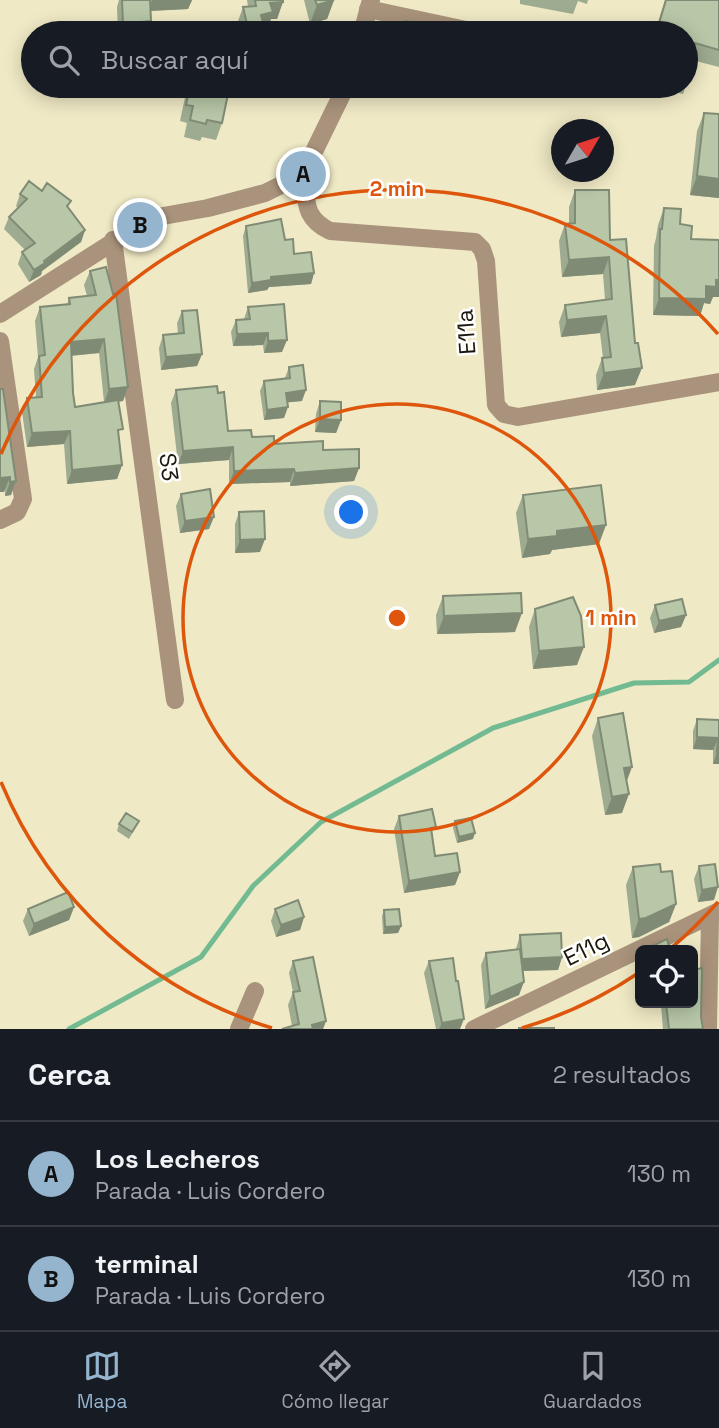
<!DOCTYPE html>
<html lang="es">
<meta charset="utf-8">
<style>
:root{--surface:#171b24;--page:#242831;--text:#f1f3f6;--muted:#9ea1a6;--line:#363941;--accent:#95b4ce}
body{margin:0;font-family:"Space Grotesk",sans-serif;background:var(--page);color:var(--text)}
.controls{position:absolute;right:21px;bottom:21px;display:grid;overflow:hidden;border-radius:10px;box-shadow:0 4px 18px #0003}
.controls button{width:63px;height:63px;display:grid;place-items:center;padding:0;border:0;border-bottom:2px solid var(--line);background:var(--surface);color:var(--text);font:35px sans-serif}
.compass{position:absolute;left:551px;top:119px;width:63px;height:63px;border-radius:50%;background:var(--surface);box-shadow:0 4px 18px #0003;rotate:51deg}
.you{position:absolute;left:352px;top:513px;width:24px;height:24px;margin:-18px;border:5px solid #fff;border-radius:50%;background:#1a73e8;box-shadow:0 0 0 10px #1a73e833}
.badge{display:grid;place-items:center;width:46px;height:46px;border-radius:50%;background:var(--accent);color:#111;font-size:23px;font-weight:700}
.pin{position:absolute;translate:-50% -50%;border:4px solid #fff;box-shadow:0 2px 7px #0006}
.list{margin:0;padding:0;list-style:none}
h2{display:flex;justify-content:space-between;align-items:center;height:91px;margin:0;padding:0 28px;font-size:30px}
h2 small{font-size:23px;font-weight:400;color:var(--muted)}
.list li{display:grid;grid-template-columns:46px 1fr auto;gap:21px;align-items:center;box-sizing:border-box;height:105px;padding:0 28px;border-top:2px solid var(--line)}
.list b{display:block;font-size:26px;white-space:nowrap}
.list p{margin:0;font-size:23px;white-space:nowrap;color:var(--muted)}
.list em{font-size:23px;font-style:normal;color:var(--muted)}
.icon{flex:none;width:38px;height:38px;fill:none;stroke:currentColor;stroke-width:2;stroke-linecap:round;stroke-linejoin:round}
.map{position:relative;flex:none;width:719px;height:1029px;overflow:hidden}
.search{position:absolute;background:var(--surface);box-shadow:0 4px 18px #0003;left:21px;right:21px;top:21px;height:77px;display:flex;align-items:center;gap:18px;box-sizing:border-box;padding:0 24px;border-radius:38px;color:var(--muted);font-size:26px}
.sheet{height:301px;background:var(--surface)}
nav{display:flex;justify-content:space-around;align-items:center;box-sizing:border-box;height:98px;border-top:2px solid var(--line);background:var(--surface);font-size:19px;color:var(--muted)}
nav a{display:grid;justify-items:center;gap:4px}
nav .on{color:var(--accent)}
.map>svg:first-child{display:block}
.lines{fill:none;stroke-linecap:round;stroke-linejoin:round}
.stream{stroke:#72ba91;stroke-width:5}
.minor{stroke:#a9937c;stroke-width:18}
.wall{fill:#9dab90;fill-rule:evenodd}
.shaded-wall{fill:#808b75}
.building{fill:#b7c7a7;stroke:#808b75;stroke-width:2}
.ring{fill:none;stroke:#de560c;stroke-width:3.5}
.labels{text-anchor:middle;stroke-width:5;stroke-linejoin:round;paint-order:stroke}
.street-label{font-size:23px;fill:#1b180b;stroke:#fff}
.centre{fill:#de560c;stroke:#fff;stroke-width:3.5}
.ring-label{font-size:21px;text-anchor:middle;font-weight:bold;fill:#de560c;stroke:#fff;stroke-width:5;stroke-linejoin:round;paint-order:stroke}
</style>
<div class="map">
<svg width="719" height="1029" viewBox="0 0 719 1029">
<rect width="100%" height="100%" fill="#efe9c5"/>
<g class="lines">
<!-- stream -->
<path class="stream" d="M 69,1029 L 201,957 L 253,886 L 321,822 L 493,728 L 634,683 L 689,682 L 719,660"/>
<!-- minor -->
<path class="minor" d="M 368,9 L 480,33
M 362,33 L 371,0
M 303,174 C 307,201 303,218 330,231 L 475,242 L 482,249 L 486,261 L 496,405 L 504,414 L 518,417 L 719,382
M 113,240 L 175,700
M 0,314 L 140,225 L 163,216 L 208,208 L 265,193 L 303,174 L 346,86
M 0,341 L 23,499 L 17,512 L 0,520
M 239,1029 L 255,991
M 474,1029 L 719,911
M 708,1029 L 710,916"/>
</g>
<!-- wall -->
<path class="wall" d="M 119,0 L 192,0 L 188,9 L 150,11 L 151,21 L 146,33 L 118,33 L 117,7 Z
M 247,0 L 283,0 L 277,19 L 271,19 L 267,29 L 265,29 L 263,33 L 239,33 L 237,24 L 243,7 L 248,7 Z
M 304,0 L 334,0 L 327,19 L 310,24 Z
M 520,0 L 588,0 L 587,4 L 578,1 L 573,14 L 520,4 Z
M 665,0 L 719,0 L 719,67 L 692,60 L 689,78 L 683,94 L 666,90 L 666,86 L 686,86 L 686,33 L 655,33 Z
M 406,21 L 462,33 L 402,33 Z
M 177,86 L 224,86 L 222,93 L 222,123 L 216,140 L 202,137 L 200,141 L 184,137 L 187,123 L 180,121 L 187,88 Z
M 704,113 L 719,114 L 719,198 L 690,195 L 697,131 Z
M 575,190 L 610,240 L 635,385 L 597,390 L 596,375 L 602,358 L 603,358 L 600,333 L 561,337 L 559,322 L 565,305 L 605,300 L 603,274 L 562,277 L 559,241 L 565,224 L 569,224 L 569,207 Z
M 42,191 L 71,201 L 68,207 L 85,230 L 81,242 L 42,271 L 41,275 L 29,282 L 18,264 L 22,252 L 25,250 L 4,229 L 9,217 L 18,208 L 16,206 L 20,194 Z
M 664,208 L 680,224 L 691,239 L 713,297 L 710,304 L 704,303 L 700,316 L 653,315 L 654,246 L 656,238 L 658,225 Z
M 246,226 L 285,240 L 294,254 L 314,273 L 311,284 L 269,287 L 267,290 L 248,293 L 243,236 Z
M 90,271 L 128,387 L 123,401 L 118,402 L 119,439 L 122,465 L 117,479 L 67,484 L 64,444 L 27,447 L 22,412 L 27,398 L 36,397 L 34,369 L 38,357 L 35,321 L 40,307 L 67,305 L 69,298 L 87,296 L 84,285 ZM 99,353 L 104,402 L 75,407 L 71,356 Z
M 248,307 L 282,352 L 264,353 L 263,345 L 233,346 L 231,332 L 236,320 L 244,319 Z
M 182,311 L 202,354 L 197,366 L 161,370 L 159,348 L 163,335 L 178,334 L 177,323 Z
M 289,367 L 302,401 L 287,402 L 284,418 L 264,420 L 260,391 L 264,381 L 285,378 Z
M 0,389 L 16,481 L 11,495 L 5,496 Z
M 176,390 L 218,393 L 228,431 L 274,444 L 323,450 L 359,468 L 354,481 L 290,486 L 290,482 L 229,484 L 229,460 L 178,464 L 171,403 Z
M 320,401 L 341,420 L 336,433 L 315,432 L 316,414 Z
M 181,494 L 209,529 L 180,533 L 176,506 Z
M 523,495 L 599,544 L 552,550 L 550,554 L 522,558 L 516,513 Z
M 239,512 L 260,552 L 235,553 L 235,524 Z
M 443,596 L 515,632 L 437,634 L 436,615 Z
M 655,605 L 686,615 L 681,627 L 654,633 L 650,618 Z
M 535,609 L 577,665 L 533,669 L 529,627 Z
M 598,718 L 622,813 L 605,815 L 592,736 Z
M 697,719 L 719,720 L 719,764 L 713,764 L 713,750 L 693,749 L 693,731 Z
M 399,816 L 432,836 L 435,856 L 460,872 L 455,885 L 404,893 L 394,829 Z
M 139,821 L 136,827 L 129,839 L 117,831 L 119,824 Z
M 455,821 L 473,839 L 457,843 L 453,828 Z
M 699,866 L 714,900 L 698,902 L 694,879 Z
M 633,867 L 661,872 L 676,904 L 669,922 L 639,937 L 632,938 L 626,885 Z
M 74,907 L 69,920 L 29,936 L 23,921 L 28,909 Z
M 275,909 L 304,917 L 300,930 L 276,937 L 271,921 Z
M 384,910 L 401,926 L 398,933 L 383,934 L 382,916 Z
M 520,935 L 562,957 L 558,970 L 522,971 L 519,995 L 485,1009 L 481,965 L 486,953 L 516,949 Z
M 293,961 L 326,1021 L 323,1029 L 281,1029 L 292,1026 L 288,1005 L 293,992 L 289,973 Z
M 429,961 L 460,1029 L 436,1029 L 424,973 Z
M 656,1003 L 693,1003 L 701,1017 L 703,1029 L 663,1029 L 661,1005 L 657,1006 Z"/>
<!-- shaded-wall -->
<path class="shaded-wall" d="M 152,0 L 192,0 L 188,9 L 148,11 Z
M 334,0 L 327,19 L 310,24 L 317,5 Z
M 283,2 L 277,19 L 271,19 L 267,29 L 255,32 L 261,15 L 270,3 Z
M 151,21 L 146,33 L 119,33 L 123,24 Z
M 265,30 L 263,33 L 250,33 Z
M 375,86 L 399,86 L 396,95 L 373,93 Z
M 697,176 L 719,179 L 719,198 L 690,195 Z
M 85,230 L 81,242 L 42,271 L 41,275 L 29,282 L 34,270 Z
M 609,257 L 603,274 L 562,277 L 569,260 Z
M 314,273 L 311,284 L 269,287 L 267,290 L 248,293 L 252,283 L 271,277 Z
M 716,280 L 719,280 L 719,297 L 713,297 L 710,304 L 704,303 L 700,316 L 653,315 L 659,298 L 706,286 Z
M 606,316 L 600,333 L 561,337 L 567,320 Z
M 268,333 L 263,345 L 233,346 L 237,334 Z
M 104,339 L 99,353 L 66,356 L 71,342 Z
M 287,340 L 282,352 L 264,353 L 268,341 Z
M 202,354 L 197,366 L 161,370 L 166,357 Z
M 642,368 L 635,385 L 597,390 L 604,373 Z
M 128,387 L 123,401 L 104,403 L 109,389 Z
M 306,390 L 302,401 L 282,403 L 286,393 Z
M 288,407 L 284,418 L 264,420 L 267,410 Z
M 320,419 L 341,420 L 336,433 L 315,432 Z
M 70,431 L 64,444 L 27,447 L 32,433 Z
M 233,447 L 229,460 L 178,464 L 183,451 Z
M 122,465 L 117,479 L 67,484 L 72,470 Z
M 359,468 L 354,481 L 290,486 L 295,473 Z
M 294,469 L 290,482 L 229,484 L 234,471 Z
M 10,477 L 4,492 L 0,492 L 0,478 Z
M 16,481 L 11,495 L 5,496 L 10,482 Z
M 214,517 L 209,529 L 180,533 L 185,521 Z
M 606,525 L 599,544 L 552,550 L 550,554 L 522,558 L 528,539 L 557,531 Z
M 265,539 L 260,552 L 235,553 L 240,540 Z
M 522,613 L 515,632 L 437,634 L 444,616 Z
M 686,615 L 681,627 L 654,633 L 659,621 Z
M 584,647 L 577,665 L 533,669 L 539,651 Z
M 697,737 L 718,738 L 713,750 L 693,749 Z
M 717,752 L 719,752 L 719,764 L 713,764 Z
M 632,767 L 625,786 L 624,768 Z
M 629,794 L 622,813 L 605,815 L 612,797 Z
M 475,833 L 473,839 L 457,843 L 459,837 Z
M 460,872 L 455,885 L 404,893 L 409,881 Z
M 718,887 L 714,900 L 698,902 L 702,890 Z
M 676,904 L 669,922 L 639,937 L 632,938 L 639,919 Z
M 74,907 L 69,920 L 29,936 L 34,924 Z
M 304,917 L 300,930 L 276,937 L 281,925 Z
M 401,926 L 398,933 L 383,934 L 385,927 Z
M 562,957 L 558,970 L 517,971 L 522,959 Z
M 524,982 L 519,995 L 485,1009 L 490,997 Z
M 464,1019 L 460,1029 L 439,1029 L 442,1023 Z
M 326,1021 L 323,1029 L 310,1029 L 312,1025 Z"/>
<!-- building -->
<path class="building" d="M 122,0 L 150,0 L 151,21 L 123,24 Z
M 255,0 L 283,0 L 283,2 L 270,3 L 273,12 L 261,15 L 265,30 L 249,33 L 243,7 L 256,6 Z
M 315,0 L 334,0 L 317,5 Z
M 666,0 L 719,0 L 719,50 L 695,43 L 689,78 L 686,77 L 686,33 L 656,33 Z
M 406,21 L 462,33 L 405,33 Z
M 190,86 L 224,86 L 222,93 L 228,94 L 222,123 L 207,120 L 206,124 L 190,120 L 193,106 L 186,105 Z
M 704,113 L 719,114 L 719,179 L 697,176 Z
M 29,181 L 42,191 L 47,183 L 71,201 L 67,206 L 85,230 L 44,261 L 45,263 L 34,270 L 22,252 L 35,243 L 9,217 L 27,199 L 20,194 Z
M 575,190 L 609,190 L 610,240 L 626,239 L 635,343 L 638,343 L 642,368 L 604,373 L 602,358 L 611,357 L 606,316 L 567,320 L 565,305 L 612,299 L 609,257 L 569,260 L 565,224 L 575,223 Z
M 664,208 L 681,209 L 680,224 L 692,226 L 691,239 L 719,240 L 719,280 L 716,280 L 716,287 L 706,286 L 706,299 L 659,298 L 660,229 L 662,229 Z
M 281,219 L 285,240 L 293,239 L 294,254 L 311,252 L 314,273 L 271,277 L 271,280 L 252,283 L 246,226 Z
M 106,267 L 113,294 L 116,293 L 128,387 L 109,389 L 104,339 L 71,342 L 73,393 L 75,407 L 118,400 L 123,429 L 118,430 L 122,465 L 72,470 L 70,431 L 32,433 L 27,398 L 42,397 L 39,356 L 45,355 L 40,307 L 70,304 L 69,298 L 96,295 L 90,271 Z
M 284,304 L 287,340 L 268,341 L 268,333 L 237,334 L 236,320 L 250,319 L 248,307 Z
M 197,310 L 202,354 L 166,357 L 163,335 L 184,333 L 182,311 Z
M 303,365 L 306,390 L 286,393 L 288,407 L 267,410 L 264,381 L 290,378 L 289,367 Z
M 217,386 L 218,393 L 224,392 L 228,431 L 251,430 L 252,437 L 274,436 L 274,444 L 323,441 L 323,450 L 359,449 L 359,468 L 295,473 L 294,469 L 234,471 L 233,447 L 183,451 L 176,390 Z
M 0,389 L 3,389 L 16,481 L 10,482 L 10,477 L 0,478 Z
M 320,401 L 341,402 L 341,420 L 320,419 Z
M 601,485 L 606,525 L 557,531 L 557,536 L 528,539 L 523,495 Z
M 210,489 L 214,517 L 185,521 L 181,494 Z
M 264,511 L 265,539 L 240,540 L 239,512 Z
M 521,593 L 522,613 L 444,616 L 443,596 Z
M 573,597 L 581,616 L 584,647 L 539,651 L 535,609 Z
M 682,599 L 686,615 L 659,621 L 655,605 Z
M 623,713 L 632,767 L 624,768 L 629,794 L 612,797 L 598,718 Z
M 697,719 L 719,720 L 719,752 L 717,752 L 718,738 L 697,737 Z
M 432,809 L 436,827 L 431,828 L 435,856 L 457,853 L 460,872 L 409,881 L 399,816 Z
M 126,813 L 139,821 L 132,832 L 119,824 Z
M 471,818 L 475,833 L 459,837 L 455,821 Z
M 660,864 L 661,872 L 672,871 L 676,904 L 646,918 L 639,919 L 633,867 Z
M 715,864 L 718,887 L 702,890 L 699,866 Z
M 68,892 L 74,907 L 34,924 L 28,909 Z
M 298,900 L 304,917 L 281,925 L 275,909 Z
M 399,909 L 401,926 L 385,927 L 384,910 Z
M 561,933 L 562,957 L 522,959 L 520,935 Z
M 667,939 L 670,950 L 649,950 L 648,948 Z
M 520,949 L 524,982 L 490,997 L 486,953 Z
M 313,957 L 326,1021 L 312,1025 L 313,1029 L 282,1029 L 299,1024 L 293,992 L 300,991 L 293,961 Z
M 453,958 L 456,981 L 458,981 L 464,1019 L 442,1023 L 429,961 Z
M 702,968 L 701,1017 L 703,1029 L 669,1029 L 666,1003 L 693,1003 L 693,970 Z
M 519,1028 L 554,1028 L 554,1029 L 519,1029 Z"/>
<!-- distance rings -->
<g class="ring">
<circle cx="397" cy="618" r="214"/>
<path d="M718 902A429 429 0 0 1 670 949M640 972A429 429 0 0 1 522 1028M272 1028A429 429 0 0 1 1 782M1 454A429 429 0 0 1 718 334"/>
</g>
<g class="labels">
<!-- street labels -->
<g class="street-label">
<text transform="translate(466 332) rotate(-94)" y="8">E11a</text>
<text transform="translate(169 467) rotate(82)" y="8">S3</text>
<text transform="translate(586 949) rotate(-26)" y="8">E11g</text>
</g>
</g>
<circle cx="397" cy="618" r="10" class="centre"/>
<g class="ring-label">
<text x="397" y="196">2 min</text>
<text x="611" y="625">1 min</text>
</g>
</svg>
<div class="controls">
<button><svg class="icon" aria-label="locate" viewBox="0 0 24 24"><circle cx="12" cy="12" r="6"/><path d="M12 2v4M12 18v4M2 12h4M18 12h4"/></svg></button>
</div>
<svg class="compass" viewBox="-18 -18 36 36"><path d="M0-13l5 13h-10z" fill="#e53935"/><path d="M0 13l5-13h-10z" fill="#9ea1a6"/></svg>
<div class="you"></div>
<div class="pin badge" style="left:303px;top:174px">A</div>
<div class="pin badge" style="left:140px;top:225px">B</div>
<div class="search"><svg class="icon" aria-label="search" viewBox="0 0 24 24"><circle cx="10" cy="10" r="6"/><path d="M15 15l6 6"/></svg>Buscar aquí</div>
</div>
<section class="sheet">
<h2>Cerca<small>2 resultados</small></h2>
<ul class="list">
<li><span class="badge">A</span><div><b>Los Lecheros</b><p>Parada · Luis Cordero</p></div><em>130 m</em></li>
<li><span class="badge">B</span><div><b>terminal</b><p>Parada · Luis Cordero</p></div><em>130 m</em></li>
</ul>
</section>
<nav>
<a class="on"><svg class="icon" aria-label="map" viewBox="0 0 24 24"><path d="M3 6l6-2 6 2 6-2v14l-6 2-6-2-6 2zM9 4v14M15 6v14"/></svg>Mapa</a>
<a><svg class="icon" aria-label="directions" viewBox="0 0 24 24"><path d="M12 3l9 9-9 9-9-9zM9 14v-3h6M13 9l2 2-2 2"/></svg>Cómo llegar</a>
<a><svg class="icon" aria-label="saved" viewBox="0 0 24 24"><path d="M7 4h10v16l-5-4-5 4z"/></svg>Guardados</a>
</nav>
